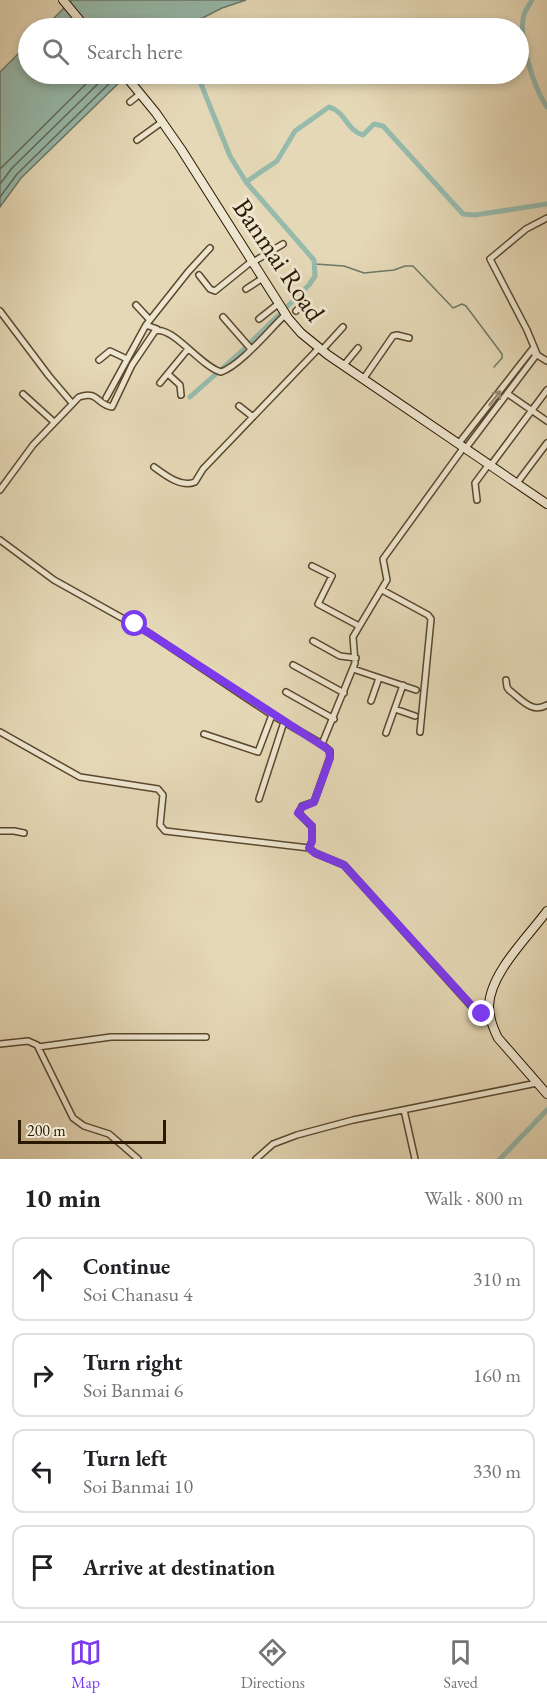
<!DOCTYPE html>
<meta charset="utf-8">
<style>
:root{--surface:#fff;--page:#f6f6f6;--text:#202124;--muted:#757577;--line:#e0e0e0;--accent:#7c3aed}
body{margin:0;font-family:"EB Garamond",serif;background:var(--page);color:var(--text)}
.scale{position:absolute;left:18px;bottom:15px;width:148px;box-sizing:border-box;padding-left:6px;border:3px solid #2b1800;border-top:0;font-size:16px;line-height:21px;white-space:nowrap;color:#2b1800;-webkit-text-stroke:4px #eee6d0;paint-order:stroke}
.stop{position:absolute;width:18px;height:18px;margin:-14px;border:4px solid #7c3aed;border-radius:50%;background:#fff}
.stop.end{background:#7c3aed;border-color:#fff;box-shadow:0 2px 6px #0008}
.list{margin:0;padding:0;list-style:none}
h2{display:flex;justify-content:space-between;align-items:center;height:78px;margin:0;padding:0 24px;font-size:26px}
h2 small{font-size:20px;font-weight:400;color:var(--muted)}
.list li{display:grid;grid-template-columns:39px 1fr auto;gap:18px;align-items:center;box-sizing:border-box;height:84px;margin:0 12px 12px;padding:0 12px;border:2px solid var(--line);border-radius:12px}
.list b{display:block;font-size:22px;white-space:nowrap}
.list p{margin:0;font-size:20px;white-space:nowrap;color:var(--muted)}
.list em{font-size:20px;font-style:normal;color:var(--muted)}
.icon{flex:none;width:33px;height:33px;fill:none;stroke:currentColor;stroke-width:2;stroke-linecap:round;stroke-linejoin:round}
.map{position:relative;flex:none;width:547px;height:1159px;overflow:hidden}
.search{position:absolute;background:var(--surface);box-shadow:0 3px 9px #0003;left:18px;right:18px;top:18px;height:66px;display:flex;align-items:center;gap:15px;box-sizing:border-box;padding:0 21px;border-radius:33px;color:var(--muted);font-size:22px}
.sheet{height:462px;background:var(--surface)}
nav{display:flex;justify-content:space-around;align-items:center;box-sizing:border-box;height:84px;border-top:2px solid var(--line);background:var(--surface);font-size:16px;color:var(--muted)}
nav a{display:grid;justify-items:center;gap:3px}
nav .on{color:var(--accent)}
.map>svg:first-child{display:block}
.water{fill:#96baac;stroke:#6b7967;stroke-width:1.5}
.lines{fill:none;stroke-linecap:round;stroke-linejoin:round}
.shore{stroke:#606956;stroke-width:1.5}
.stream{stroke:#6b7967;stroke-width:1.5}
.canal{stroke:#96baac;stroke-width:5}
.street-casing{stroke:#5a482e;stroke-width:8}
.secondary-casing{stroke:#2b1800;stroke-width:10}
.street{stroke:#eee6d0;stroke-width:5}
.secondary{stroke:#eee6d0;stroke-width:8}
.oneway{stroke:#968972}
.route{stroke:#7c3aed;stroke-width:8}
.labels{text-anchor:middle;stroke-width:6;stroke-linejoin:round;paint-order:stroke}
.street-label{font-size:27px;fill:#2b1800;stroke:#eee6d0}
</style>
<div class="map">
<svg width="547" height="1159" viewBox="0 0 547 1159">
<rect width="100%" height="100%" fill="#e5d8b6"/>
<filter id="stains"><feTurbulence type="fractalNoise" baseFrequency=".00333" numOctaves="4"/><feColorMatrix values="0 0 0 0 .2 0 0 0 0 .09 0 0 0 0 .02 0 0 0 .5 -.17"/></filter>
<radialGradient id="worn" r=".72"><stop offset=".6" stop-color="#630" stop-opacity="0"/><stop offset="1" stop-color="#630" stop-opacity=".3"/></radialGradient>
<!-- water -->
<path class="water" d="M 72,0 L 246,0 L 222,8 L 183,28 L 44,28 Z
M 28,44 L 28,74 L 128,74 L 21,178 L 0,207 L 0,72 Z"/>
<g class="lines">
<!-- shore -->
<path class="shore" d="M 0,169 L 96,74
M 0,184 L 12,168 L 108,74
M 0,197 L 17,174 L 119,74"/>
<!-- stream -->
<path class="stream" d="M 315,264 L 344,266 L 364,273 L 394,270 L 405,266 L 413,266 L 453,308 L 462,304 L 466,306 L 502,354 L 502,358 L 494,367"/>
<!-- canal -->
<path class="canal" d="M 532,0 C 530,4 527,8 525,12 C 516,35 534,88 547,107
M 246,182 L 277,161 L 295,131 L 329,107 C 346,112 347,131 363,135 L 374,124 L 383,126 L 463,214 L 475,215 L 547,204
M 190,397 L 243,350 L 309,285 L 315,276 L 314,260 L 246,182 L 230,156 L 197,74
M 500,1159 L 547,1110"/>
<defs>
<path id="street" d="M 130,102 L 140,94
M 137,140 L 162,122
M 253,262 L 283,244
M 199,275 L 210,289 L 215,291 L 252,261
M 246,289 L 263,278
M 136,305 L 149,319
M 0,311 L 49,376 L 72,403
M 296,311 L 305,302
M 223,317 L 251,349
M 259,319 L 278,304
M 146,325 L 188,272 L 210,248
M 322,350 L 343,327
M 534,353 L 547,361
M 99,360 L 110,351 L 127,359
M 344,365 L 358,348
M 168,374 L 180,385 L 181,395
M 364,378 L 393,336 L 397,335 L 409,338
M 160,383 L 188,349
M 23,394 L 54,422
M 508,394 L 547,421
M 106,398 L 146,325 L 157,329
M 239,406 L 253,417
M 459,443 L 534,347
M 466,448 L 537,354 L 527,330 L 490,259 L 526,229 L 547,218
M 491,465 L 547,390
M 154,467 C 165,475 181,488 195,482 L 203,469 L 319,348
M 517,483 L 547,443
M 0,490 L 33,445 L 79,397 C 98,390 97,405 112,407 L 132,365 L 155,331 C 172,325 201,367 221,372 C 241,365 269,330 285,315
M 477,500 L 475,483 L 489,464
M 0,540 L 54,580 L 149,633 L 272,715 L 322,744
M 312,566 L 332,576 L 318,604 L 359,626
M 382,590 L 428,615 L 431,619 L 420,732
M 313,641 L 340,656 L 356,658
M 293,665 L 344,693
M 353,669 L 416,690
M 506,680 L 507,687 L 509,690 C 521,699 532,714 547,705
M 286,692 L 334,719
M 371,701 L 379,678
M 395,709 L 415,716
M 0,732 L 80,777 L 158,789 L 163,795 L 160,825 L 165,831 L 309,848 L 315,853 L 344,865 L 472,1007 L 490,1019
M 386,733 L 403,685
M 204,734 L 258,752 L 272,715
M 259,799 L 284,722
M 0,831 L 14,831 L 24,833
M 309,848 L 312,841 L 312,827 L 299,813 L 302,806 L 314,802 L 330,757 L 330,751 L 322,744 L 355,663 L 353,637 L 387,580 L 383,559 L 464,447
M 0,1044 L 28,1041 L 37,1045 L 73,1118 L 84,1126 L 109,1134 L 138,1159
M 38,1047 L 111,1037 L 206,1037
M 404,1110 L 415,1159
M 256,1159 L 273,1144 L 297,1135 L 353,1120 L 537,1083"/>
<path id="secondary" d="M 63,0 L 86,28
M 124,74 L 156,113 L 181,149 L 288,318 L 301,333 L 328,355 L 547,504
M 547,911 C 528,937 490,973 489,1006 C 489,1018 493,1028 498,1038 L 547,1094"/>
</defs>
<!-- street casing -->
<use href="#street" class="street-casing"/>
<!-- secondary casing -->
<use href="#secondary" class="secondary-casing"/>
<!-- street -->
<use href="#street" class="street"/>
<!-- secondary -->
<use href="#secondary" class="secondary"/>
</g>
<!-- one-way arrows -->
<defs><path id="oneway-shaft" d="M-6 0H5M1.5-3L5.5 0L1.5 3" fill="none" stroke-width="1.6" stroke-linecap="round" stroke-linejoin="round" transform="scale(1.5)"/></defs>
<use class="oneway" href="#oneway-shaft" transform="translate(495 398) rotate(-52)"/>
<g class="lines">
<!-- route -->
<path class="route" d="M 135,624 L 329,750 L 330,758 L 314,802 L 302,807 L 298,813 L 312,826 L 312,841 L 309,848 L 315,853 L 344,865 L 472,1006 L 482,1014"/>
</g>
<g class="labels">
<!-- street labels -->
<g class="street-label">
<text transform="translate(279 260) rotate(56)" y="9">Banmai Road</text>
</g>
</g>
<rect width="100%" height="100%" filter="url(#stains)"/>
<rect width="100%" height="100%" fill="url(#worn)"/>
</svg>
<div class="scale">200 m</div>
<div class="stop" style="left:135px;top:624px"></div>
<div class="stop end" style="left:482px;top:1014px"></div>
<div class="search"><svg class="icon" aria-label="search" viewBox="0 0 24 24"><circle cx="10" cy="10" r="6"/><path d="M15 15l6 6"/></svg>Search here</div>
</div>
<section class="sheet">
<h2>10 min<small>Walk · 800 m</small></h2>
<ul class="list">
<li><svg class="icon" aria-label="ahead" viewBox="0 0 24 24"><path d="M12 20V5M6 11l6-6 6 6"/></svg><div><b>Continue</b><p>Soi Chanasu 4</p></div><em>310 m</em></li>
<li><svg class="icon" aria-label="right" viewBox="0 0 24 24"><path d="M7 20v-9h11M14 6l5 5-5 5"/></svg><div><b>Turn right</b><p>Soi Banmai 6</p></div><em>160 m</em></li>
<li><svg class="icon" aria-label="left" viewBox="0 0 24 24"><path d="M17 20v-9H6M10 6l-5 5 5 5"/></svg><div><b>Turn left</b><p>Soi Banmai 10</p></div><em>330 m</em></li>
<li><svg class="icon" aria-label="arrive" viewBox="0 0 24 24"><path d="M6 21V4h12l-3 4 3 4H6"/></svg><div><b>Arrive at destination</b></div></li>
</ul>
</section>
<nav>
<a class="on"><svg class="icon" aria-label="map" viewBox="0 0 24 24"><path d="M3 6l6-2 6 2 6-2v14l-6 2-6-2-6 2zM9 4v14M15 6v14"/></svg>Map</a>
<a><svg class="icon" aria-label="directions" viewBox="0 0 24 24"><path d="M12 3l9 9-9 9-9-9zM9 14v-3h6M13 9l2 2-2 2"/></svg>Directions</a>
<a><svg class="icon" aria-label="saved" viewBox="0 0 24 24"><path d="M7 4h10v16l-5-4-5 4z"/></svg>Saved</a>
</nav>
